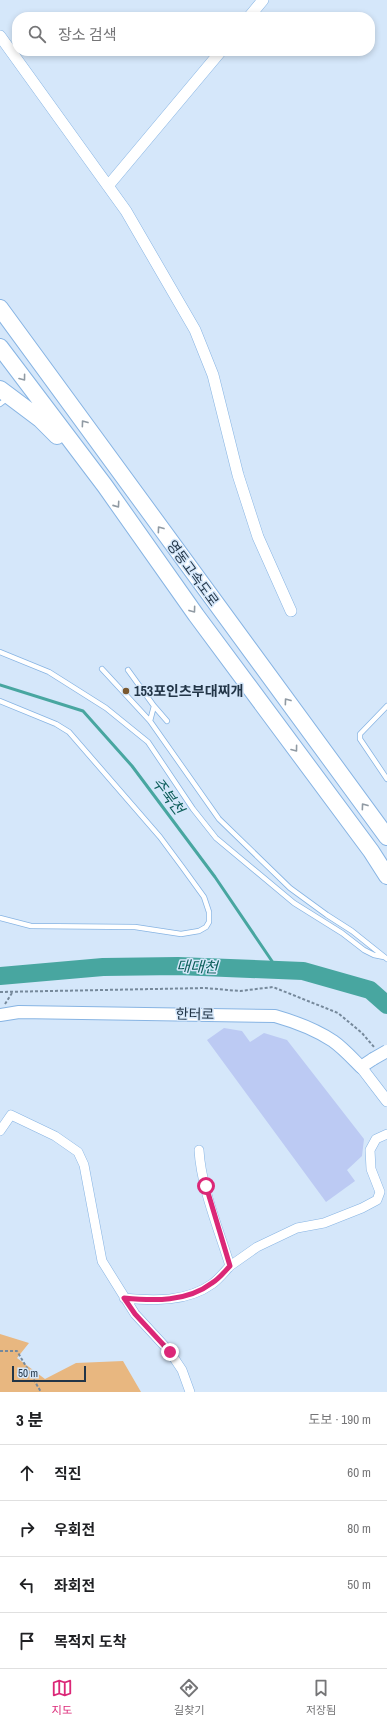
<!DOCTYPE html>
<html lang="ko">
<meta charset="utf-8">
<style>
:root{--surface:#fff;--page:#f6f6f6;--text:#202124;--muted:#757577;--line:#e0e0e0;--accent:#db2777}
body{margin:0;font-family:"Archivo Narrow","Noto Sans KR",sans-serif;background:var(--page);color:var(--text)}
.scale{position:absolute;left:12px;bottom:10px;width:74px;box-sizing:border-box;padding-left:4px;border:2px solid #223547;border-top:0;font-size:11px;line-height:14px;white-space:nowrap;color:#223547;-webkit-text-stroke:3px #d5e7fa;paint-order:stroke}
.stop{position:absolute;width:12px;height:12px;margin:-9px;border:3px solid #db2777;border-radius:50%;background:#fff}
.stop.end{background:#db2777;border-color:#fff;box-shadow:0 1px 4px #0008}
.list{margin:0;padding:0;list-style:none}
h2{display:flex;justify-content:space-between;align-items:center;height:52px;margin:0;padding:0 16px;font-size:17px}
h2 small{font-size:13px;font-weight:400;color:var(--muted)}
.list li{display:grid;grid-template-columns:26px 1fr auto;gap:12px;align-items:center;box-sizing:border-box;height:56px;padding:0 16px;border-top:1px solid var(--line)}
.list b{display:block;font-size:15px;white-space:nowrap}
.list em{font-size:13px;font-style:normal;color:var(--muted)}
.icon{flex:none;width:22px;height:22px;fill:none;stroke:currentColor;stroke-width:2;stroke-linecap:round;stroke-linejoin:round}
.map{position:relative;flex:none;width:387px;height:1392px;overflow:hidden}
.search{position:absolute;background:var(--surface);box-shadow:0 2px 6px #0003;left:12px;right:12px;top:12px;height:44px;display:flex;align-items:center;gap:10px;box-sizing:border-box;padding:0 14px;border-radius:16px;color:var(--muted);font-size:15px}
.sheet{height:276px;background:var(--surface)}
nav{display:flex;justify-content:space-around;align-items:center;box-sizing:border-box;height:56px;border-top:1px solid var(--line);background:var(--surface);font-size:11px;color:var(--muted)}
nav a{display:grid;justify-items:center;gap:2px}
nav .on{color:var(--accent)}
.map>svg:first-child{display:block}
.green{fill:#e8b780}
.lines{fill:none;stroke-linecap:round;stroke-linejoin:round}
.stream{stroke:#48a6a0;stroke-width:3}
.river{stroke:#48a6a0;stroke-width:18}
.building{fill:#bccaf3}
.service-casing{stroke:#87b4e3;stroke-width:6}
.minor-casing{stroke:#87b4e3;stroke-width:10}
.tertiary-casing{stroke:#87b4e3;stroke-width:12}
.secondary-casing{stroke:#87b4e3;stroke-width:14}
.motorway-casing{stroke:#87b4e3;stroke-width:18}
.path{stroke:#76899b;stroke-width:2;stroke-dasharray:3 2;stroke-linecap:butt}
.service{stroke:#fff;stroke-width:4.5}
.minor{stroke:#fff;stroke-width:9}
.tertiary{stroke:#fff;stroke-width:11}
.secondary{stroke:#fff;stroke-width:12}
.motorway{stroke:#fff;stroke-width:16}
.secondary-bridge-casing{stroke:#87b4e3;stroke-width:14;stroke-linecap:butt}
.secondary-bridge{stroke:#fff;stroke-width:12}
.oneway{stroke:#909aa3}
.route{stroke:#db2777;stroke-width:5}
.poi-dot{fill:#7a582f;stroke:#d5e7fa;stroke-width:1.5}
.labels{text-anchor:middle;stroke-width:3;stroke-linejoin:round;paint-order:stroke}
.street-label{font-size:14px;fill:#223547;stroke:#d5e7fa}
.poi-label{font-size:14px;font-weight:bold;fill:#223547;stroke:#d5e7fa;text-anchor:start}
.water-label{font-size:15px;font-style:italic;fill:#0c5d59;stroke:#d5e7fa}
</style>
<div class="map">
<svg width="387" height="1392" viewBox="0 0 387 1392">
<rect width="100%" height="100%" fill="#d5e7fa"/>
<!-- green -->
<path class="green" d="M 0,1334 L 29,1343 L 17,1358 L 45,1379 L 76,1363 L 123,1361 L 141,1392 L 0,1392 Z"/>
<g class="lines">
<!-- stream -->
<path class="stream" d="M 0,685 L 83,711 L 132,766 L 215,877 L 278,970"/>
<!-- river -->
<path class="river" d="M 0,976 L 103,967 L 178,966 L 303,971 L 370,990 L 387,1005"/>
</g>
<!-- building -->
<path class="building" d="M 224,1028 L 242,1031 L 250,1042 L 264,1033 L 287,1040 L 364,1139 L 362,1156 L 347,1170 L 355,1181 L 326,1202 L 207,1040 Z"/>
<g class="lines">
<defs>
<path id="service" d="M 0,404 L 4,401
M 0,652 L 49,672 L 106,708 L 148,742 L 193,809 L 216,838 L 294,903 L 342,933 L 364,950 L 374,955 L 384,957
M 102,669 L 150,721 L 219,819 L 290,888 L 327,915 L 352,931 L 387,959
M 128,670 L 154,706 L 150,721
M 0,701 L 56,724 L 69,732 L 160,837 L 183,868 L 204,897 L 209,912 L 209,922 L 206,927 L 199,931 L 181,934 L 135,927 L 31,926 L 0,918
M 154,706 L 167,721
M 387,706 L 360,734 L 360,739 L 387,779"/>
<path id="minor" d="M 0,1131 L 11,1115 L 55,1136 L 78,1152 L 84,1165 L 102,1261 L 135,1314 L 170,1352 L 182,1370 L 190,1392
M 199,1150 C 201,1187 219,1230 230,1266 L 257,1247 L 297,1228 L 324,1223 L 362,1208 L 377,1200 L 380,1192 L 371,1169 L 370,1150 L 376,1139 L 387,1134
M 124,1298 C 154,1301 187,1302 212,1284 C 219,1279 225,1271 230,1266"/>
<path id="tertiary" d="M 249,17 L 263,0
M 0,36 L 126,211 L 195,330 L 213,375 L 238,475 L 258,537 L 291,611
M 108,186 L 221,51
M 361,1067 L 387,1101"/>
<path id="secondary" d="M 0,1015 L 19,1012 L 275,1016 C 296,1022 315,1029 333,1041 C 343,1048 352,1058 361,1067 L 373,1059"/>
<path id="motorway" d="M 0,308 L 387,837
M 0,347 L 105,486 L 196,615 L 371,851 L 387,876
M 0,389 L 40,419 L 57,436"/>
</defs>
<!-- service casing -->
<use href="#service" class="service-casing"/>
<!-- minor casing -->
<use href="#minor" class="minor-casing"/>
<!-- tertiary casing -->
<use href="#tertiary" class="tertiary-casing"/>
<!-- secondary casing -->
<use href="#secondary" class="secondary-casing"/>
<!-- motorway casing -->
<use href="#motorway" class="motorway-casing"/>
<!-- path -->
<path class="path" d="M 0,992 L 205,988 L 240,991 L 273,987 L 338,1013 L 362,1033 L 374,1047
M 5,1004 L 12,993
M 0,1351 L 17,1351 L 41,1392"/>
<!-- service -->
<use href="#service" class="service"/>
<!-- minor -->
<use href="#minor" class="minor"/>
<!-- tertiary -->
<use href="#tertiary" class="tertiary"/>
<!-- secondary -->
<use href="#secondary" class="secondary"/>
<!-- motorway -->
<use href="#motorway" class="motorway"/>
<defs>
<path id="secondary-bridge" d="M 373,1059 L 387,1051"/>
</defs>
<!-- secondary-bridge casing -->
<use href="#secondary-bridge" class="secondary-bridge-casing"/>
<!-- secondary-bridge -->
<use href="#secondary-bridge" class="secondary-bridge"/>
</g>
<!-- one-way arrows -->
<defs><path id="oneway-chevron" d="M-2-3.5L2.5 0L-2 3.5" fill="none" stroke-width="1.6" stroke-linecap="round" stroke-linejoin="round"/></defs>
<g class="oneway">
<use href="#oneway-chevron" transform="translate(23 378) rotate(53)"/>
<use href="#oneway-chevron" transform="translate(84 423) rotate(-126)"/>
<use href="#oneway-chevron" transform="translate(117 505) rotate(55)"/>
<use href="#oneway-chevron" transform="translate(160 529) rotate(-126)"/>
<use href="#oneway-chevron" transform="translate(193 610) rotate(54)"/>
<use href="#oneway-chevron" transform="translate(287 701) rotate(-126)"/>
<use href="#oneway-chevron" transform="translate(295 749) rotate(53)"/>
<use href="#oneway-chevron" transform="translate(364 806) rotate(-126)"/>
</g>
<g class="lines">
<!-- route -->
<path class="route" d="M 170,1352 L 135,1314 L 124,1298 C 154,1301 187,1302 212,1283 C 219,1279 225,1271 230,1266 L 206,1186"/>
</g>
<!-- markers -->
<circle class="poi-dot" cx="126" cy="691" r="4"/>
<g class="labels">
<!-- street labels -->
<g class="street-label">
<text transform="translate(193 573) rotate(54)" y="5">영동고속도로</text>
<text transform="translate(195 1014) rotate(1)" y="5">한터로</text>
</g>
<!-- poi labels -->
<g class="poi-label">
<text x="134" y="696">153포인츠부대찌개</text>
</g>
<!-- water labels -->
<g class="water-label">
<text transform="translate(168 796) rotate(53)" y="5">주북천</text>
<text transform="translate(197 967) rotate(2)" y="5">대대천</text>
</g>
</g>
</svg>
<div class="scale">50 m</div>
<div class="stop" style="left:206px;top:1186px"></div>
<div class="stop end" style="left:170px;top:1352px"></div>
<div class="search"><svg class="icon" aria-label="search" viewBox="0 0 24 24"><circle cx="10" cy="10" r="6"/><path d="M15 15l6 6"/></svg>장소 검색</div>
</div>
<section class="sheet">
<h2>3 분<small>도보 · 190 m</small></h2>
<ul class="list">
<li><svg class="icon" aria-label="ahead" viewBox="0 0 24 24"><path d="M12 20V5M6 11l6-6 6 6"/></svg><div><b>직진</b></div><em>60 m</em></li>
<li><svg class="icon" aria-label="right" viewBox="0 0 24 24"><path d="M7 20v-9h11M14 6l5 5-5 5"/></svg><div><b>우회전</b></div><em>80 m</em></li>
<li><svg class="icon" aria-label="left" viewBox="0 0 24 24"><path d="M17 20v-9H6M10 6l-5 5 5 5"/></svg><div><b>좌회전</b></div><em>50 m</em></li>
<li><svg class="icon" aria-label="arrive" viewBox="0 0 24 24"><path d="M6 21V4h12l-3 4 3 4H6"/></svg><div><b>목적지 도착</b></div></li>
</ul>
</section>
<nav>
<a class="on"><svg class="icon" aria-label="map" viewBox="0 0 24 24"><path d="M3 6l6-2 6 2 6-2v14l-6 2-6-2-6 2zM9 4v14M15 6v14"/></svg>지도</a>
<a><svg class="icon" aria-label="directions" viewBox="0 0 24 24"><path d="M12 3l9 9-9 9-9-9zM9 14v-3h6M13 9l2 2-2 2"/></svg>길찾기</a>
<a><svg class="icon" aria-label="saved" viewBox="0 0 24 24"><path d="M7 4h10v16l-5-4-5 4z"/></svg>저장됨</a>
</nav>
